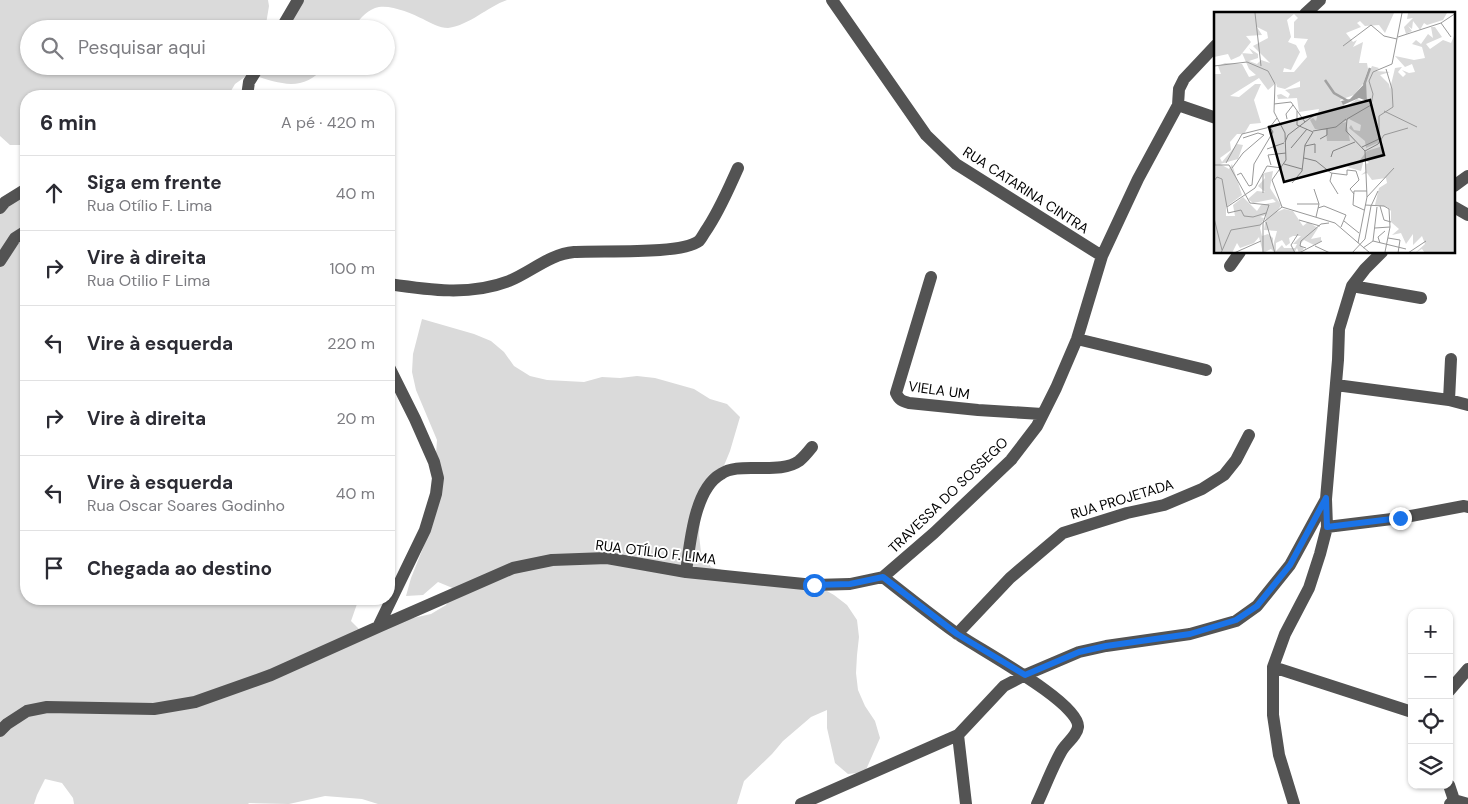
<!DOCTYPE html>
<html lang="pt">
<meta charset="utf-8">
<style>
:root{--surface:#fff;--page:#f2f2f3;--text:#2b2b33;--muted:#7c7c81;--line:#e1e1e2}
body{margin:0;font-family:"DM Sans",sans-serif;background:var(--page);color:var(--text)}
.controls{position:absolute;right:15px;bottom:15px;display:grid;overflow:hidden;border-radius:10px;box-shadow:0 1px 4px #0004}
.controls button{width:45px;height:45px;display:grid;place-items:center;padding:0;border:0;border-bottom:1px solid var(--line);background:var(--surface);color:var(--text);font:25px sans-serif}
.stop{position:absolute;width:15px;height:15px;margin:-11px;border:4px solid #1a73e8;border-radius:50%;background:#fff}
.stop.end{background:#1a73e8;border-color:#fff;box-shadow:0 1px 5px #0008}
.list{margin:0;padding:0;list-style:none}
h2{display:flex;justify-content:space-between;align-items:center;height:65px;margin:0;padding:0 20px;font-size:21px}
h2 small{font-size:16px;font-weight:400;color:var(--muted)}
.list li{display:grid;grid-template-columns:32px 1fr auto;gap:15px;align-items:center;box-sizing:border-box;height:75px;padding:0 20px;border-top:1px solid var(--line)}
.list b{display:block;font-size:19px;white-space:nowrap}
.list p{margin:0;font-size:16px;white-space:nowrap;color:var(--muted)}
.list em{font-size:16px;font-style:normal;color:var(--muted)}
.icon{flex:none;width:28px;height:28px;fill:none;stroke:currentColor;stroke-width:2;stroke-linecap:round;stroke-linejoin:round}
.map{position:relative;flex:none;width:1468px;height:804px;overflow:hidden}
.search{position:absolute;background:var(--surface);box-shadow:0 1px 4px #0004;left:20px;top:20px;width:375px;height:55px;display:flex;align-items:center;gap:12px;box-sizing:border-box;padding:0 18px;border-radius:28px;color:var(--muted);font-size:19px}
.panel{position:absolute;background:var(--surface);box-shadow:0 1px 4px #0004;left:20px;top:90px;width:375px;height:515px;border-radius:20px}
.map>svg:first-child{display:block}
.green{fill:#dadada}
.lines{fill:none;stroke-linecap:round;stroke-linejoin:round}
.minor{stroke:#535353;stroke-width:12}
.route{stroke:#1a73e8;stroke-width:6}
.labels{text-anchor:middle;stroke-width:4;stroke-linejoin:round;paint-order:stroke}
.street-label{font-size:14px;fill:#000;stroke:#fff}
.inset-river{fill:none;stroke:#a1a1a1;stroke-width:2.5}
.inset-road{fill:none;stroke:#999;stroke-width:1}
.view{fill:#000;fill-opacity:0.15;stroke:#000;stroke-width:2.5}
.inset-edge{fill:none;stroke:#000;stroke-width:2.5}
</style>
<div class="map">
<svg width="1468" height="804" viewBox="0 0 1468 804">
<rect width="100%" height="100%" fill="#fff"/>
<!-- green -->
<path class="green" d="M 0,0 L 268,0 L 269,6 L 266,24 L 270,29 L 29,29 L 29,66 L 325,66 C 303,94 278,83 249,74 L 235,84 L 228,96 L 26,96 L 26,145 L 10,145 L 0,136 Z
M 296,0 L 507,0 C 487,7 470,25 448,28 C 440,28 430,23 423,19 C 411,13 388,3 375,8 C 365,12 358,21 352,29 L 284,29 Z
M 26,189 L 26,599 L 353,599 L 357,604 L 351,621 L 364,634 L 413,618 L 431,614 L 446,605 L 455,589 L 438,582 L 423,595 L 406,596 L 411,578 L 431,528 L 437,440 L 416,390 L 412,372 L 413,354 L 422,319 L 474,334 L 491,341 L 504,352 L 514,366 L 530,376 L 547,380 L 584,382 L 602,377 L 620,378 L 637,376 L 655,378 L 694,389 L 710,399 L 727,404 L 740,417 L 730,451 L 723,468 L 710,482 L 700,517 L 699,535 L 701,552 L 711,567 L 729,572 L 818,586 L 834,595 L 847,605 L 857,620 L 859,637 L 857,655 L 856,673 L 858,690 L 865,706 L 875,721 L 880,738 L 865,772 L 848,774 L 835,763 L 827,728 L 827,710 L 811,717 L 783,741 L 772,754 L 744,781 L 737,804 L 378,804 L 362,799 L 325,796 L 289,804 L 249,803 L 248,804 L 74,804 L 73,798 L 62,783 L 45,779 L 37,795 L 34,804 L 0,804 L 0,204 Z"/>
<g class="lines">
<!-- minor -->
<path class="minor" d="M 832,0 L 926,135 L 956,164 L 1102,256
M 1305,14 L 1320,0
M 281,29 L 298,0
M 247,96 L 249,82 L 259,66
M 1178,105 L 1216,118
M 1454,186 L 1468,176
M 1454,207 L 1468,215
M 0,208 L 5,202 L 26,189
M 0,261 L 15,238 L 26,231
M 1230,266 L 1240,252
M 931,277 L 896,393 C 899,400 902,401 909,403 L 978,410 L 1042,414
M 389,284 C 429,290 470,296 509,281 C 531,272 550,254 574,252 C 600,250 681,255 699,241 C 701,239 703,235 705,232 C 719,212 728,190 738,168
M 1352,286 L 1421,298
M 1077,339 L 1206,370
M 1336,385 L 1449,400 L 1468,405
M 1449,400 L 1451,359
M 1327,527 L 1400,518 L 1464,506 L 1468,507
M 686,572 C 690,544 694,489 721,474 C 731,467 746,468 758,468 C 770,468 788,469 799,461 C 804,457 808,452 812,447
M 883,577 C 907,596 931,615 956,633 C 975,647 1081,703 1078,727 C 1077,736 1065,744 1061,752 C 1052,768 1045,787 1037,804
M 378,627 L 513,568 L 552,560 L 607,558 L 686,572 L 814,585 L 850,584 L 883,577 L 934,533 L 1011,460 L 1037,426 L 1056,388 L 1077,339 L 1102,256 L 1138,179 L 1178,105 L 1179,89 L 1184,79 L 1216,45
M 957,634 L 1010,578 L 1063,533 L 1127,513 L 1164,505 L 1202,489 L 1224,475 L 1236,460 L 1249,435
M 1273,667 L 1412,712
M 1449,691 L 1468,669
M 0,731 L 7,724 L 27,711 L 47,707 L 154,709 L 195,702 L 271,675 L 378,627 L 425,530 L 436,494 L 438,478 L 434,462 L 415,419 L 389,367
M 1449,785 L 1454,800 L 1450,804
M 1454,800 L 1468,804
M 801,804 L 958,735
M 966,804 L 958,735 L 1004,686 L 1025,675 L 1079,652 L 1106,646 L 1190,634 L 1236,621 L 1257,606 L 1290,565 L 1326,499
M 1294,804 L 1279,755 L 1273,715 L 1273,667 L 1285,634 L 1309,588 L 1320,554 L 1327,527 L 1326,499 L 1338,360 L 1339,329 L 1352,286 L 1365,269 L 1382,252"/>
</g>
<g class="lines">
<!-- route -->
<path class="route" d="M 814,585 L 850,584 L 883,577 L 957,634 L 1025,675 L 1079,652 L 1106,646 L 1190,634 L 1236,620 L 1257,606 L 1290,565 L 1326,498 L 1327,527 L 1400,518"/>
</g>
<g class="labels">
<!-- street labels -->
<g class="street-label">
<text transform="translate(1026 190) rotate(33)" y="5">RUA CATARINA CINTRA</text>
<text transform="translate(939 390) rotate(8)" y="5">VIELA UM</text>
<text transform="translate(948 495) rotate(-44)" y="5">TRAVESSA DO SOSSEGO</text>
<text transform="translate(1122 499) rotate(-17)" y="5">RUA PROJETADA</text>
<text transform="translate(656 552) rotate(7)" y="5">RUA OTÍLIO F. LIMA</text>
</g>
</g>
<!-- overview -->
<g transform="translate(1214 12)">
<rect width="241" height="241" fill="#fff"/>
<path d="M 0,1 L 180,1 L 171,21 L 165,13 L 151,14 L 146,9 L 143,11 L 147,15 L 132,21 L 139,30 L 143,28 L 139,35 L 149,30 L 145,51 L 153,51 L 154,57 L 149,72 L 140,83 L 126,88 L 131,95 L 143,87 L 153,90 L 151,69 L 158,54 L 165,56 L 162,59 L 176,60 L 166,63 L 175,72 L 176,77 L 181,56 L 188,55 L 184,60 L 189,65 L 192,62 L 188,58 L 195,61 L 201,60 L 198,52 L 191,55 L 181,44 L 200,48 L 211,46 L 208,35 L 198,32 L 202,28 L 207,32 L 214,22 L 219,26 L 217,15 L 221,15 L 228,25 L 212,32 L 216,37 L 229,28 L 237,31 L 240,24 L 241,241 L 211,241 L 208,237 L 201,241 L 211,232 L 208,224 L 199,233 L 199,222 L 192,232 L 187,221 L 178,223 L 185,217 L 177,210 L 177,199 L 173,195 L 161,193 L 165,176 L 173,171 L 172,166 L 158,168 L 153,161 L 147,163 L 152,159 L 151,152 L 155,151 L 150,147 L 147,159 L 133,155 L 145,149 L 153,139 L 169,134 L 168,129 L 152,136 L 151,129 L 135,116 L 137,113 L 140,118 L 146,119 L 147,113 L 135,107 L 128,111 L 132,110 L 136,129 L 113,129 L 112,118 L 101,117 L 96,108 L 99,106 L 102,109 L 105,97 L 85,100 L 83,86 L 64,87 L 63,83 L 67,82 L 74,86 L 76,82 L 71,78 L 86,75 L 86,69 L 71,77 L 63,75 L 62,71 L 54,78 L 45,66 L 16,84 L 25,85 L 41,72 L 47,72 L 40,88 L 47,111 L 36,112 L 30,122 L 23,122 L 16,130 L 17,138 L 6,146 L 8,150 L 23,132 L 29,133 L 24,147 L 6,152 L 15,157 L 18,152 L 28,183 L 12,195 L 12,204 L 21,204 L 19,193 L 29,185 L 43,199 L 47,193 L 62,190 L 59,187 L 39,191 L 34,187 L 43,179 L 51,180 L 44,174 L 51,166 L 50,161 L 59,159 L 56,176 L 67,193 L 63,200 L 70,197 L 79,199 L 89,214 L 94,210 L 104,216 L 97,227 L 107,225 L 107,229 L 100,233 L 90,228 L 86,232 L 90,237 L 85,241 L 83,236 L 80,241 L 61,241 L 57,237 L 49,241 L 45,225 L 40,231 L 26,236 L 23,231 L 18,241 L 0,241 L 0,62 L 7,62 L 4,54 L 11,51 L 28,52 L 35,65 L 42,63 L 35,57 L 28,41 L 39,42 L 35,36 L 44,42 L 44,46 L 35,49 L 43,52 L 47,48 L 56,51 L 39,34 L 54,26 L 53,20 L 43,15 L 48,23 L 32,24 L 37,30 L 26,44 L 17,48 L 14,42 L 0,45 ZM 80,2 L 84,6 L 80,10 L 80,26 L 94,27 L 90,34 L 93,45 L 80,60 L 69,60 L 70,56 L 77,58 L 86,40 L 82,33 L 74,30 L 77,25 L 73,8 ZM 52,203 L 50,218 L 63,219 L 59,234 L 59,226 L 54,222 L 48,224 L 46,216 L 50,206 L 46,205 ZM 79,224 L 87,224 L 79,232 L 83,232 L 81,236 L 70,236 L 68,233 L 62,239 L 62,231 L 68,228 L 72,234 L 76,231 L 75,226 ZM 194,1 L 233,1 L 229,8 L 213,13 L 210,11 L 206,18 L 199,9 L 198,17 L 194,14 L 198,19 L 192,22 L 190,15 L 199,6 L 193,7 Z" fill="#dadada" fill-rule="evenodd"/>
<path d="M 152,70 L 153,89 L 145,86 L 129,93 L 127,89 L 136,87 Z" fill="#a1a1a1"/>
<path class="inset-river" d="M 111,68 L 120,81 L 134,89M 150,73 L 156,56"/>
<path class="inset-road" d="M 41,1 L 47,54M 227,11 L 237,25M 184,25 L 227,11 L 242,1M 129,34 L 157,13 L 170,24 L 183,27M 0,54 L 33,50 L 54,59 L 61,72 L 60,100 L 71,121 L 72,148 L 58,168 L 68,195 L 121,211 L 156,241M 60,92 L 77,90 L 91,110 L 74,123 L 71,130M 83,99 L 83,113 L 99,120M 170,99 L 203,115M 73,107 L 72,102 L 79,93M 91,110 L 103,101M 99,119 L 122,115 L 132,107M 59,120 L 56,115 L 63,106M 29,126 L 44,121 L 50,123M 106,127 L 113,123 L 113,116M 91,134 L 101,132 L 101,141M 148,135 L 165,127 L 165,104 L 179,95 L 178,77 L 172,57M 77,136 L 93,117M 53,137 L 70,131M 151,139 L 132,119 L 133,107 L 157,93 L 159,82 L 155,69 L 159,60 L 178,52 L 188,1M 151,139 L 164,132 L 170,123 L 194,116M 117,145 L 119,139 L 141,130M 90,146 L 102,149 L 117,161 L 133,163 L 133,158 L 142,159 L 145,168 L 136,177 L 140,182M 12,151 L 28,122 L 56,115M 70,152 L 88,157M 0,153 L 15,153 L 36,191 L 55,193 L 49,211 L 49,241M 57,153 L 54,143 L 72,141M 18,156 L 29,141 L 50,123M 118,161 L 116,169 L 124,182M 23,163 L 27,161 L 35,174 L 38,173 L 40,152 L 59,120M 0,169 L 3,165 L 8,167 L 14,201 L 27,198 L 30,204 L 39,205 L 52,201M 78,171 L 88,159 L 91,133 L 99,120M 100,177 L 105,192 L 102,205M 49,181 L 49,162M 153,185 L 180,156M 83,192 L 105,192M 151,193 L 170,194 L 175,197 L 176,215 L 171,240M 166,194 L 170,208 L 177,210M 13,195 L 41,176 L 53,154 L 68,156M 104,196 L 110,194 L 132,203 L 127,215M 150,198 L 139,193 L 140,179 L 153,179M 0,206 L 8,238M 85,208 L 106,214M 130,209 L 145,221M 52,210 L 61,241M 161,216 L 176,215M 174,226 L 186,228 L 184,241M 159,229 L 192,237M 144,231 L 153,185 L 151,139M 166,231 L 164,225 L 171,219M 101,234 L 116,241M 92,236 L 86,234 L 87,229 L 107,212 L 115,211M 149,236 L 159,229 L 163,195M 7,241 L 17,218 L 46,213 L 68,195M 20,241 L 47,229M 81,241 L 77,233 L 84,222M 85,241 L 108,229M 138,241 L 151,227 L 157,194 L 164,179M 194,241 L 212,229"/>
<path class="view" d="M 156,88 L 170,143 L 70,170 L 55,115 Z"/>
<rect width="241" height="241" class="inset-edge"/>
</g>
</svg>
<div class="controls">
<button>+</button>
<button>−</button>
<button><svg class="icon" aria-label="locate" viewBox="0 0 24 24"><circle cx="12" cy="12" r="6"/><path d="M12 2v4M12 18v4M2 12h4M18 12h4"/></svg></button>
<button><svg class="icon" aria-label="layers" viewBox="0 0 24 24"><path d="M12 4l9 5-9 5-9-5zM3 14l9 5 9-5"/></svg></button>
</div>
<div class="stop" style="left:814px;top:585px"></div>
<div class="stop end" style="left:1400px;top:518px"></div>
<div class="search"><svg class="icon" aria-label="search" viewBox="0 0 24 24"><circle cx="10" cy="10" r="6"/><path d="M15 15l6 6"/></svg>Pesquisar aqui</div>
<section class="panel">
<h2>6 min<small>A pé · 420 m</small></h2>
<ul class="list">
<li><svg class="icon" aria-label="ahead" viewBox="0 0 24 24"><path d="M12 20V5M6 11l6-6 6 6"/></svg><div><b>Siga em frente</b><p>Rua Otílio F. Lima</p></div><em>40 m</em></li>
<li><svg class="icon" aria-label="right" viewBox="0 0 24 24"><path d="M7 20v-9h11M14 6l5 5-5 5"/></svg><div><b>Vire à direita</b><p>Rua Otilio F Lima</p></div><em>100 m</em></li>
<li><svg class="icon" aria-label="left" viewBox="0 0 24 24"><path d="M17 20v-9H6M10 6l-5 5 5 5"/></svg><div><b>Vire à esquerda</b></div><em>220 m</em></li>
<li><svg class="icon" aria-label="right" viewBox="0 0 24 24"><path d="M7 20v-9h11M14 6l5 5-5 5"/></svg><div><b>Vire à direita</b></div><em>20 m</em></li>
<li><svg class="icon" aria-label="left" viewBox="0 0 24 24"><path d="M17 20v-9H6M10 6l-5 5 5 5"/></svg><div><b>Vire à esquerda</b><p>Rua Oscar Soares Godinho</p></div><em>40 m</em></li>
<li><svg class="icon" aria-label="arrive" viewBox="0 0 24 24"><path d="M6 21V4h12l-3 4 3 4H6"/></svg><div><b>Chegada ao destino</b></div></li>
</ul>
</section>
</div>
